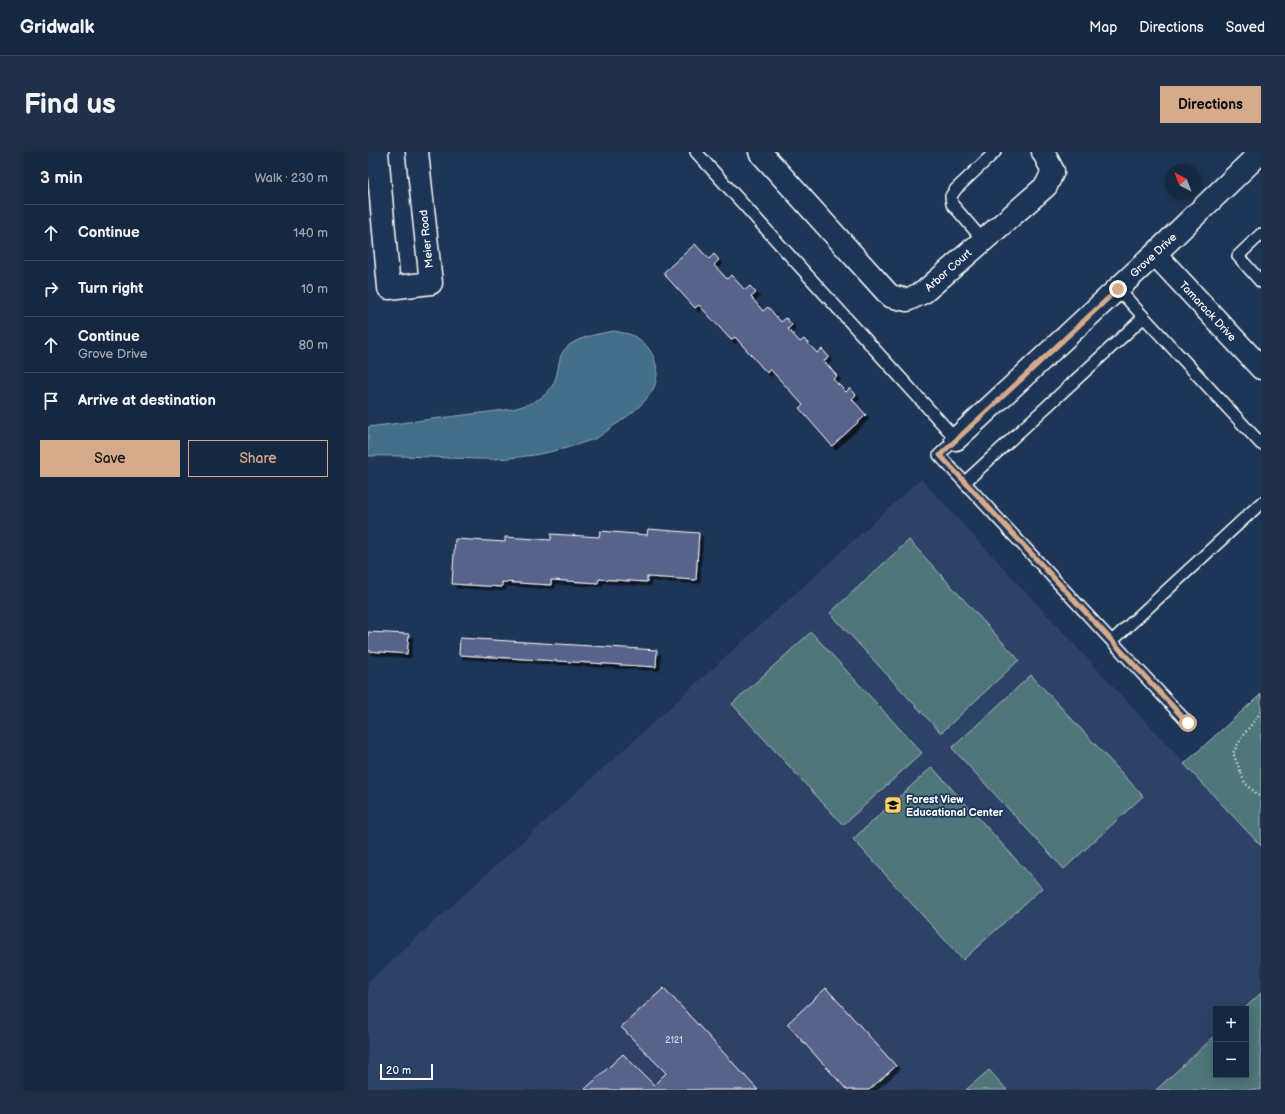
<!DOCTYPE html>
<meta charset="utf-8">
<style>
:root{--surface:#162841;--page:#1f3048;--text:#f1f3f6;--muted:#9ea6b1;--line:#35445a;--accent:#d6ab8b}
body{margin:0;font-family:"Balsamiq Sans",sans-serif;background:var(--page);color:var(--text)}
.controls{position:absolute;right:12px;bottom:12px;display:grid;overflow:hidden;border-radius:0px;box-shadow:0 2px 10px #0003}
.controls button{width:36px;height:36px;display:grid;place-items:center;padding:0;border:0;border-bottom:1px solid var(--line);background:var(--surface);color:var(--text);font:20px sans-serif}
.compass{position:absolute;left:797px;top:12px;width:36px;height:36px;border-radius:50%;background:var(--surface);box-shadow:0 2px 10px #0003;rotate:318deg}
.scale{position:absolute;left:12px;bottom:10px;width:53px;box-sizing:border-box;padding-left:4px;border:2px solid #fff;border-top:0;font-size:11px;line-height:14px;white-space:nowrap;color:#fff;-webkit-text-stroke:3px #1d3557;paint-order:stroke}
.stop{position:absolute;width:12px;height:12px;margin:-9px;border:3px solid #d6ab8b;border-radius:50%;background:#fff}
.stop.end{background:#d6ab8b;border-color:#fff;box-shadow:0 1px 4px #0008}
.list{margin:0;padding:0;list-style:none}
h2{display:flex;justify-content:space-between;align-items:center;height:52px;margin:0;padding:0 16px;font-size:17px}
h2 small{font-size:13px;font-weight:400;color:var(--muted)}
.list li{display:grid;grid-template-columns:26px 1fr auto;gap:12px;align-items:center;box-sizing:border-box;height:56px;padding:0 16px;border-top:1px solid var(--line)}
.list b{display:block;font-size:15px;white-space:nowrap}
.list p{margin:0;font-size:13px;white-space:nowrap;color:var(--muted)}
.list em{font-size:13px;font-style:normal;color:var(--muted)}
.actions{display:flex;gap:8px;padding:12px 16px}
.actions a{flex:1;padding:9px 0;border:1px solid var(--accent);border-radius:0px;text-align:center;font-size:14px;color:var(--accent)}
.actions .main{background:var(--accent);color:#111}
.icon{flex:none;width:22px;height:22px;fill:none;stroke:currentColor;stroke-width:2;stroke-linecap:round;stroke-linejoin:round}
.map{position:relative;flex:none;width:893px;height:938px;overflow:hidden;border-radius:0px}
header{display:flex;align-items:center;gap:24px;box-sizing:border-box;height:56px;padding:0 20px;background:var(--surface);border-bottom:1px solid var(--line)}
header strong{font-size:19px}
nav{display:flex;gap:22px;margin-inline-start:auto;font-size:14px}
.intro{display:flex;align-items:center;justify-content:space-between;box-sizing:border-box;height:96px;padding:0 24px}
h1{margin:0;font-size:28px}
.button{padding:10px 18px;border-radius:0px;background:var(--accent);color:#111;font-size:14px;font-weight:700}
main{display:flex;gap:24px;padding:0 24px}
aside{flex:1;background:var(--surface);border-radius:0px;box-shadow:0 2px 10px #0003}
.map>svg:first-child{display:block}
.built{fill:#2f4367;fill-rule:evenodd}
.green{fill:#4f767a;stroke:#a7babc}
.water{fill:#436e8a;stroke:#8ea8b9}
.building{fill:#59648b;stroke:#fff;filter:url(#shadow)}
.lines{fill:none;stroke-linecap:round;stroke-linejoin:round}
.service-casing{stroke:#fff;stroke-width:14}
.minor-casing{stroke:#fff;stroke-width:25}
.path{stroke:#fff;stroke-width:2.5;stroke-dasharray:1 3;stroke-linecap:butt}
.service{stroke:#1d3557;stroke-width:11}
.minor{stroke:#1d3557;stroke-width:22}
.route{stroke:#d6ab8b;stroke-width:5}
.labels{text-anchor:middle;stroke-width:3.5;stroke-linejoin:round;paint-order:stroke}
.number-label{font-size:9px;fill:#d6d8e2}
.street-label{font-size:11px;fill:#fff;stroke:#1d3557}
.poi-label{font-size:11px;font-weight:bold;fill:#fff;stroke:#1d3557;text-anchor:start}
</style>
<header>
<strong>Gridwalk</strong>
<nav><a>Map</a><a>Directions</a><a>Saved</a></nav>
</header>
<div class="intro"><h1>Find us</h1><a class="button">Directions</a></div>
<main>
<aside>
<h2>3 min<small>Walk · 230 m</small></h2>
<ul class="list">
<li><svg class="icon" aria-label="ahead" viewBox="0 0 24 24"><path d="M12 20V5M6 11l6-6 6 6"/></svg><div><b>Continue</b></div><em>140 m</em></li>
<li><svg class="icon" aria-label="right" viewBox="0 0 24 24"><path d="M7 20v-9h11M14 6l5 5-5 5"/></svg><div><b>Turn right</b></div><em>10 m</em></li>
<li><svg class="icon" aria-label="ahead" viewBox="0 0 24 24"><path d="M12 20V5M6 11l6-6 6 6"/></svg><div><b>Continue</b><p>Grove Drive</p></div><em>80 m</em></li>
<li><svg class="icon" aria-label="arrive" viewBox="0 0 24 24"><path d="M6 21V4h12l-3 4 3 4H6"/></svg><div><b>Arrive at destination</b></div></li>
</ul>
<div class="actions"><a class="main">Save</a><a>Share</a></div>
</aside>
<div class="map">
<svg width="893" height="938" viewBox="0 0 893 938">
<defs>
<filter id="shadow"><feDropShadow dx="3.5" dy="3.5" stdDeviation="0" flood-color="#0009"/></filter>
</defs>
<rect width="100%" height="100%" fill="#1d3557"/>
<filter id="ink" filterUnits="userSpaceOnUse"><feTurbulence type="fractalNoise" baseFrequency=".025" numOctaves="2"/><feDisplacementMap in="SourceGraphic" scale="8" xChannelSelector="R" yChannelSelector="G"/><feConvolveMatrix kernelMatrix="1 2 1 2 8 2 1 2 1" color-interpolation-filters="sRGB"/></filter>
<g filter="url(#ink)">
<!-- built -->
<path class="built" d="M 553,327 L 893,694 L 893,938 L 0,938 L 0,830 ZM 848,857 L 878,857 L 878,923 L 848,923 Z"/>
<!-- green -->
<path class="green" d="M 541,388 L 651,508 L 573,581 L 462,461 Z
M 443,480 L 554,601 L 475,673 L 364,552 Z
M 663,523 L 775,644 L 696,717 L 584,596 Z
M 893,542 L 893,694 L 816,612 Z
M 564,615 L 674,736 L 595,808 L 485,687 Z
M 893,841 L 893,938 L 788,938 L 848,883 L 848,923 L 878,923 L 878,857 L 876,857 Z
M 621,918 L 639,938 L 598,938 Z"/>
<!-- water -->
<path class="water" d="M 246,179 C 251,180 256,181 261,182 C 283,189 297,218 284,239 C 275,254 259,265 244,275 C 237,280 231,286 223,288 C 189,301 146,308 110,307 C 73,306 37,303 0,304 L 0,275 L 145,257 C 169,250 185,244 190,217 C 191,211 192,202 197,197 C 208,185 230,182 246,179 Z"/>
<!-- building -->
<path class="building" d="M 327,92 L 341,107 L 346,102 L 351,108 L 346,113 L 359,127 L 363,123 L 377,138 L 382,134 L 388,141 L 383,145 L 395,159 L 400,155 L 413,170 L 418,166 L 424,173 L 420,177 L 432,190 L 436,187 L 449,201 L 454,197 L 461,205 L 456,209 L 469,224 L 465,227 L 478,240 L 482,236 L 488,243 L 484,247 L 498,263 L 464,294 L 431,256 L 435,253 L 402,217 L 399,221 L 367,185 L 363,188 L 331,153 L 327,156 L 295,121 Z
M 280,377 L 331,381 L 328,428 L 279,425 L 279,430 L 231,427 L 230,431 L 183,428 L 183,433 L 134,430 L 134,435 L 84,432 L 87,387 L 137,390 L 137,385 L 183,388 L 183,382 L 231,385 L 232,379 L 279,383 Z
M 0,480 L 41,482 L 39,502 L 0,499 Z
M 92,486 L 289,498 L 288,515 L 91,503 Z
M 296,836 L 390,938 L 216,938 L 255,902 L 286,933 L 298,921 L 253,875 Z
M 458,836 L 528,914 L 501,938 L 479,938 L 419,872 Z"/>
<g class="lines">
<defs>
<path id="service" d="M 328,0 L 588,287 L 571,303 L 820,571
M 893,82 L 870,104 L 893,130
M 615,88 L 584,52 L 583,44 L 588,37 L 627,0
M 750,137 L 893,292
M 597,330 L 776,165
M 744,489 L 893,351"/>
<path id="minor" d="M 9,0 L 21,136 L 63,131 L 49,0
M 392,0 L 522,144 L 539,148 L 556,140 L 678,34 L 685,19 L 675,0
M 787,102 L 893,216
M 588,287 L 787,102 L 893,0"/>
</defs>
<!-- service casing -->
<use href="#service" class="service-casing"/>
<!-- minor casing -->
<use href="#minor" class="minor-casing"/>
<!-- path -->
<path class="path" d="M 893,560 L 874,585 L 865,601 L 877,631 L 893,646"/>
<!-- service -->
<use href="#service" class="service"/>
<!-- minor -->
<use href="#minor" class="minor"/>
</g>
</g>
<g class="lines" filter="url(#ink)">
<!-- route -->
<path class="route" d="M 750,137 L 572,303 L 820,571"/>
</g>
<!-- icons -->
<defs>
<symbol id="school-square" viewBox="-11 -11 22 22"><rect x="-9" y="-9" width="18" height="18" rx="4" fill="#ffd166" stroke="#1d3557"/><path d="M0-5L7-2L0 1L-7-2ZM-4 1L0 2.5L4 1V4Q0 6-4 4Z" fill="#111"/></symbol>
</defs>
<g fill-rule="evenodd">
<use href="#school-square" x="515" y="643" width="20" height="20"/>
</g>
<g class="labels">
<!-- number labels -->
<g class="number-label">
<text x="306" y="891">2121</text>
</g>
<!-- street labels -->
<g class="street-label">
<text transform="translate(58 87) rotate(-96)" y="4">Meier Road</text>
<text transform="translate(785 103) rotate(-43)" y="4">Grove Drive</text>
<text transform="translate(580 118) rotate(-41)" y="4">Arbor Court</text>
<text transform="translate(840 159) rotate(47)" y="4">Tamarack Drive</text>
</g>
<!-- poi labels -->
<g class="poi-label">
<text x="538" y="651">Forest View<tspan x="538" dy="13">Educational Center</tspan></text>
</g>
</g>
</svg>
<div class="controls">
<button>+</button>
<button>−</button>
</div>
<svg class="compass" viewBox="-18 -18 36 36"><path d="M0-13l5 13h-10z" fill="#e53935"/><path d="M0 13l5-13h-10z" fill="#9ea6b1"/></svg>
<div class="scale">20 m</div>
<div class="stop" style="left:820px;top:571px"></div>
<div class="stop end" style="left:750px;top:137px"></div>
</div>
</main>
